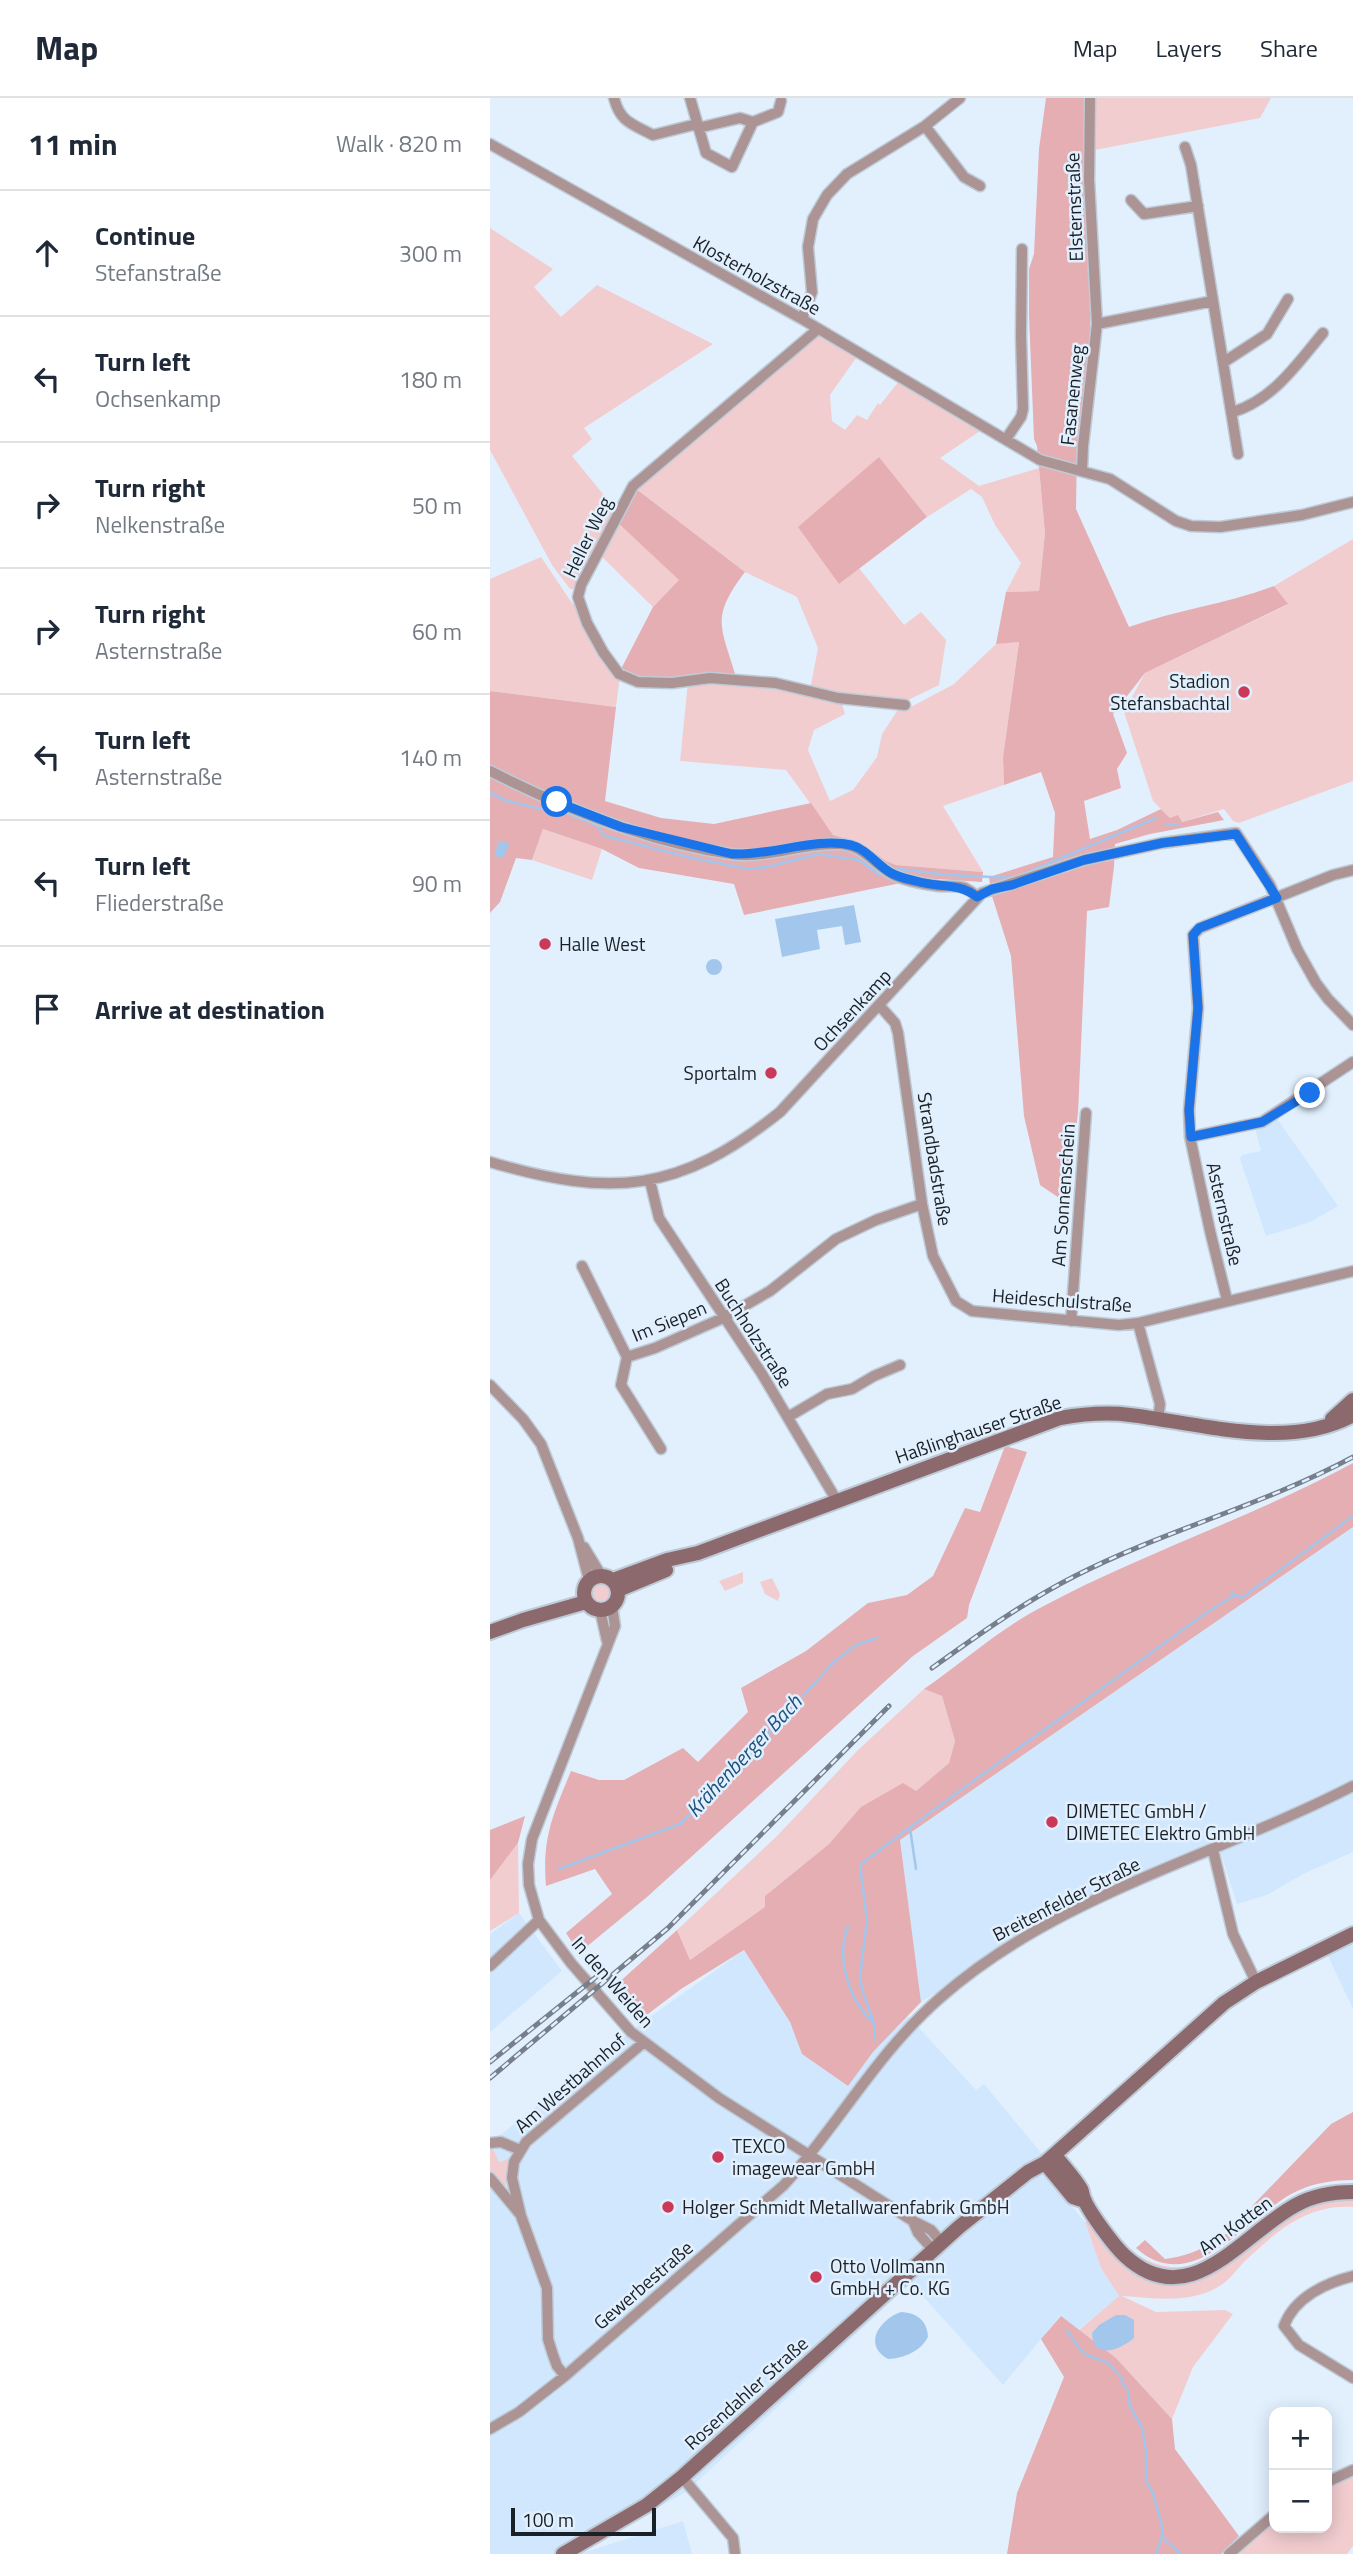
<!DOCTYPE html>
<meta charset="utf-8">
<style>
:root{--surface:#fff;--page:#f2f2f3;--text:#1f2937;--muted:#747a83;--line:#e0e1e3}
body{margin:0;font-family:"Titillium Web",sans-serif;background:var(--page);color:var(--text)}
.controls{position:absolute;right:21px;bottom:21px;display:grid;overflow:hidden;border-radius:14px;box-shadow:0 4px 18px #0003}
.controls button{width:63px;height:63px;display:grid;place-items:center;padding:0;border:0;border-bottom:2px solid var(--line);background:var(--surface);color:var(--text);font:35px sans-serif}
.scale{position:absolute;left:21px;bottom:18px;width:145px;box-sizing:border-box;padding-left:7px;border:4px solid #1a2027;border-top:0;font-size:19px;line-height:24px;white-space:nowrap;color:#1a2027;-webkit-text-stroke:5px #e2f0fe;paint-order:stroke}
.stop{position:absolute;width:21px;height:21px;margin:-16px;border:5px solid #1a73e8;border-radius:50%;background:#fff}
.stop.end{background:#1a73e8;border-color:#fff;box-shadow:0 2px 7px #0008}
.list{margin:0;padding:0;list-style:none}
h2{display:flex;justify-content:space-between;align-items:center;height:91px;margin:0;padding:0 28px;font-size:30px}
h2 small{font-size:23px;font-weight:400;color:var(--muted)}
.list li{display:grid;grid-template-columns:46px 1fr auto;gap:21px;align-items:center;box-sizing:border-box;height:126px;padding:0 28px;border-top:2px solid var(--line)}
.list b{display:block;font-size:26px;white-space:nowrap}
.list p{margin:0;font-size:23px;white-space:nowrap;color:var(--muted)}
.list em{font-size:23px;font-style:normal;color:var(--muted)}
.icon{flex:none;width:38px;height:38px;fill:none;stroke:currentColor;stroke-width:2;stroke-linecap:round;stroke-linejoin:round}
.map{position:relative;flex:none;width:863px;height:2456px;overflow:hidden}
header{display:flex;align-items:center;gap:42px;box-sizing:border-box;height:98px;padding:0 35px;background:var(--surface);border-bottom:2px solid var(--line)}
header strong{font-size:33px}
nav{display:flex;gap:38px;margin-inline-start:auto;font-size:24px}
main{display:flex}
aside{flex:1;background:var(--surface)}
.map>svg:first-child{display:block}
.built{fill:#d0e7fe}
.green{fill:#f2cdd0}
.forest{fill:#e5aeb2}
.water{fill:#a3c7ec}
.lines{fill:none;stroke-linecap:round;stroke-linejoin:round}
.stream{stroke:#a3c7ec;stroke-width:2.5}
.street-casing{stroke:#becbd7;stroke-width:13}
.secondary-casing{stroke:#becbd7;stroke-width:18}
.street{stroke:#ac9495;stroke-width:10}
.secondary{stroke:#8b696c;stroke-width:14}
.rail-casing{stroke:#767f8a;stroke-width:5}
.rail{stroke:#e2f0fe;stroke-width:2.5;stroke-dasharray:8;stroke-linecap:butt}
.route{stroke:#1a73e8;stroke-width:9}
.poi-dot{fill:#ca3a58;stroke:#e2f0fe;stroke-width:2.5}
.labels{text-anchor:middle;stroke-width:5;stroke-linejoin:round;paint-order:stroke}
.street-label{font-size:19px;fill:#1a2027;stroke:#e2f0fe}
.poi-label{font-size:19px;fill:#1a2027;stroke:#e2f0fe;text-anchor:start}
.water-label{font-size:21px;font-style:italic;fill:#1d517f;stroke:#e2f0fe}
</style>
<header>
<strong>Map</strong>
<nav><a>Map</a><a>Layers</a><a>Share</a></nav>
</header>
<main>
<aside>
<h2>11 min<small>Walk · 820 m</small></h2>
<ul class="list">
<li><svg class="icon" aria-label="ahead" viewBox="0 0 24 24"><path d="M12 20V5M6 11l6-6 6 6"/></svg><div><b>Continue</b><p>Stefanstraße</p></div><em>300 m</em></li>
<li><svg class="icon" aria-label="left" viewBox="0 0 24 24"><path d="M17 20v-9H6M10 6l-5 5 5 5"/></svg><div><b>Turn left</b><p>Ochsenkamp</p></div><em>180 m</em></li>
<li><svg class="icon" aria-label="right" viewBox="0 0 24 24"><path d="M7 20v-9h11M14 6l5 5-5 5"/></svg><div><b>Turn right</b><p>Nelkenstraße</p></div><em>50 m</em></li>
<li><svg class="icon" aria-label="right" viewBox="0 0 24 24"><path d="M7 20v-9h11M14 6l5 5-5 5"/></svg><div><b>Turn right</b><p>Asternstraße</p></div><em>60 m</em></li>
<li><svg class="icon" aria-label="left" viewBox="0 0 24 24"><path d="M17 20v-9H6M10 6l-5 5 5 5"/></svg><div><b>Turn left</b><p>Asternstraße</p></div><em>140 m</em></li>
<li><svg class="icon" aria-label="left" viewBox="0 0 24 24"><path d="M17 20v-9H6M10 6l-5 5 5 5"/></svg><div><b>Turn left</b><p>Fliederstraße</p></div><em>90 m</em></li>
<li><svg class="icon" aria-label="arrive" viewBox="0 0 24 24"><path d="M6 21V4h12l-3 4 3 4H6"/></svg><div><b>Arrive at destination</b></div></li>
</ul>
</aside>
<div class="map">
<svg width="863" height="2456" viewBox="0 0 863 2456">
<rect width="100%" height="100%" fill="#e2f0fe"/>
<!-- built -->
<path class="built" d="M 786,1019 L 848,1108 L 820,1124 L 776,1138 L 750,1061 L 752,1057 L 771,1053 L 765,1030 Z
M 863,1429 L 863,1754 L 813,1776 L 777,1797 L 747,1806 L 731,1756 L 582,1810 L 431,1904 L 410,1742 Z
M 29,1815 L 72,1873 L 0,1934 L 0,1836 Z
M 863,1844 L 863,1911 L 837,1856 Z
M 254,1852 L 300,1924 L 312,1956 L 357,1987 L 383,1954 L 418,1918 L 486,1992 L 494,1986 L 552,2056 L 559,2081 L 595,2124 L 611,2170 L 629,2198 L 588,2232 L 570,2218 L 513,2287 L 421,2185 L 196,2394 L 83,2456 L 0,2456 L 0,2045 L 153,1924 Z
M 193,2423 L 202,2456 L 89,2456 Z"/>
<!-- green -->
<path class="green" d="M 604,0 L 781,0 L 770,20 L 605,52 Z
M 0,130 L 63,171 L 44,189 L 71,219 L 107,187 L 223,246 L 94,330 L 102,341 L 82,358 L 126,412 L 87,491 L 80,491 L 62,467 L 0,352 Z
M 328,237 L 366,260 L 340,297 L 342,323 L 355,332 L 367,317 L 377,322 L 388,305 L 390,307 L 409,283 L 490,333 L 450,360 L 489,388 L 549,370 L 555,435 L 549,493 L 516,494 L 531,465 L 505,427 L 492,399 L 481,391 L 437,419 L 388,359 L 349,486 L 369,470 L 414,527 L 431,514 L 456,542 L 449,587 L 414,604 L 320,592 L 328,550 L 307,499 L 255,474 L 145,390 Z
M 127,424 L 190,482 L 163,509 L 111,458 Z
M 863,441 L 863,683 L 749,725 L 743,723 L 734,711 L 692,724 L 680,720 L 663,703 L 634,614 L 655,575 L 797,507 L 784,488 Z
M 51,459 L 82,505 L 86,508 L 130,578 L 126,609 L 0,593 L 0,481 Z
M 529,543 L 513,659 L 514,687 L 453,708 L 493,774 L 406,767 L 395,763 L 370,745 L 343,737 L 296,672 L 190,663 L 198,584 C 250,581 300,592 351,603 L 355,616 L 324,632 L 318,652 L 340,703 L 363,692 L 387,659 L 392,636 L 409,610 L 419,610 L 464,586 L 506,546 Z
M 53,731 L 112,751 L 102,782 L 42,762 Z
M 253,1474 L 253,1485 L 235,1493 L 229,1483 Z
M 282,1480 L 290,1496 L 288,1503 L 275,1496 L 270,1484 Z
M102 1494a9 9 0 1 1 18 0a9 9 0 1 1-18 0Z
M 434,1591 L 452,1598 L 465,1643 L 459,1665 L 426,1693 L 372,1709 L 339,1746 L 275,1798 L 276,1809 L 200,1862 L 187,1832 L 287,1738 L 368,1652 Z
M 28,1745 L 29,1815 L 0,1833 L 0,1782 Z
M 2,2049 L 9,2064 L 18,2061 L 16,2091 L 0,2073 L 0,2050 Z
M 848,2086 L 863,2086 L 863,2088 L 853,2088 L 705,2169 L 677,2172 L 658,2167 L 646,2159 L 646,2156 C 705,2193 739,2143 783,2112 C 804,2098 823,2090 848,2086 Z
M 863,2100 L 863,2109 C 817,2106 787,2133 755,2163 C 747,2171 738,2184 728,2189 C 699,2206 664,2200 632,2198 L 666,2214 L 735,2212 L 743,2216 L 703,2269 L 682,2321 L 626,2260 L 589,2232 L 629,2198 L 611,2170 L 595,2124 L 600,2124 L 605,2129 L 602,2131 L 611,2144 L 614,2142 L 630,2163 L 657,2179 L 701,2183 L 730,2172 L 810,2110 L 842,2101 Z
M 863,2375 L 863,2448 L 857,2456 L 745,2456 L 784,2421 L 784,2430 L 837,2430 L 837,2388 Z"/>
<!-- forest -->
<path class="forest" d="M 556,0 L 604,0 L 605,52 L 600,236 L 587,349 L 586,411 L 639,529 C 686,512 737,506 784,488 L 798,506 L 655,575 L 623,616 L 637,655 L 627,671 L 631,690 L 594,703 L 600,741 L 627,732 L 671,711 L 680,720 L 688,717 L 692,724 L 728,714 L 734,722 L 660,736 L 625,746 L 624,769 L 619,809 L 597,813 L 588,1015 L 578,1106 L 550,1087 L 534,1018 L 521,858 L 501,795 L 499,779 L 563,759 L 565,715 L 551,674 L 514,687 L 513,659 L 529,544 L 506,546 L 516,494 L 549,493 L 555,435 L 547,348 L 544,341 L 539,218 L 539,171 L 544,156 L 549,51 Z
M 389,359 L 437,419 L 349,486 L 308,429 Z
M 145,390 L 255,474 C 220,520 231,528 246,579 L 149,582 L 131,571 L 163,509 L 189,482 L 127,424 Z
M 0,593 L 126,609 L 115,703 L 171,720 L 224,726 L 321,705 L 343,737 L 370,745 L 396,763 L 406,767 L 493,774 L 492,784 L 431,780 L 415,776 L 416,784 L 254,817 L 244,786 L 149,770 L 112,751 L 53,731 L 42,762 L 26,760 L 10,804 L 0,815 Z
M 515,1348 L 537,1354 L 479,1507 L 477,1520 L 423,1558 L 157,1799 L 89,1855 L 76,1835 L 122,1796 L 105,1771 L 56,1788 C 52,1739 63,1717 81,1673 L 109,1682 L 134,1682 L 193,1650 L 208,1664 L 258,1614 L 251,1590 L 316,1553 L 378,1505 L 417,1497 L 443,1478 L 475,1410 L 490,1414 Z
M 863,1365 L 863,1429 L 410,1742 L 431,1904 L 383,1954 L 358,1988 L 312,1956 L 300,1924 L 254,1852 L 191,1891 L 150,1922 L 125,1888 L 187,1832 L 200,1862 L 275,1809 L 275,1798 L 339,1746 L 371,1709 L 413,1685 L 426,1693 L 459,1665 L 465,1643 L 452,1598 L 434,1591 C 472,1565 507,1533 548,1511 C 650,1456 761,1420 863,1365 Z
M 35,1718 L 28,1745 L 0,1782 L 0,1732 Z
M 863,2014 L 863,2082 C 843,2082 823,2085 805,2094 C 757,2118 703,2201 646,2150 L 655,2142 L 675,2161 C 710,2157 744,2136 764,2106 L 841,2026 Z
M 571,2218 L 626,2260 L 682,2321 L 685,2351 L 749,2438 L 731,2456 L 517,2456 L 527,2395 L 574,2279 L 551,2241 Z"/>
<!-- water -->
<path class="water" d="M 9,743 L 18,745 L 19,748 L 13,760 L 4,758 Z
M 364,807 L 371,844 L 355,847 L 352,828 L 327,832 L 330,851 L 292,859 L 285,821 Z
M216 869a8 8 0 1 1 16 0a8 8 0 1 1-16 0Z
M 411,2214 C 428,2215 437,2223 438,2239 C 430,2254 414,2260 398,2261 C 372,2247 390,2221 411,2214 Z
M 626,2217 L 635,2217 L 644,2222 L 644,2240 C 630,2252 603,2263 602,2235 L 609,2227 Z"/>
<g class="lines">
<!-- stream -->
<path class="stream" d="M 0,695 L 17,703 L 52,711 L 70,712 L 106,727 L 115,738 L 198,759 L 258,771 L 277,769 L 328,756 L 369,762 L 389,777 L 395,775
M 676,726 L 689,727
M 404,772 L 409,771 L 459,777 L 524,780 L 666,720
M 740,1494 L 752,1500 L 863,1418
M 420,1730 L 426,1771
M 69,1771 L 190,1726 L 226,1692 L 246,1667 L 268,1647 L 344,1564 L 366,1547 L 387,1540
M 358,1828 C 346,1859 358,1901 382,1923
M 385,1943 L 384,1925 L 373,1895 L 370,1879 L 377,1822 L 370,1767 C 484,1680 602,1599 717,1514 L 744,1498
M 576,2232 L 594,2256 L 618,2265 L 631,2279 L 633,2286 L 638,2292 L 640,2309 L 652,2329 L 656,2353 L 656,2383 L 663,2395 L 672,2428 L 672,2439 L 691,2456
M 666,2456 L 672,2439"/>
<defs>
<path id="street" d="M 124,0 C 130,24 142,26 163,37 L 207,26
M 200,0 L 216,55 L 242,69 L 263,24
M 435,28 L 474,79 L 490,88
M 208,30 L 250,20 L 263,24 L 288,14 L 291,3
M 0,46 L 312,221 L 550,362 L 620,381 L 686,423 L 701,428 L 730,429 L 812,417 L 863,404
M 641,102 L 654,116 L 708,108
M 723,203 L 748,356
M 312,221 L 322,194 L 318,149 L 323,121 L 337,97 L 357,76 L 435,28 L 470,0
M 607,226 L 723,203 L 701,67 L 695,49
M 328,231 L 143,388 L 91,487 L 88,499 L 97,525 L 113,554 L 129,576 L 148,584 L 182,585 L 220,580 L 285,585 L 348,600 L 415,607
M 734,264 L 777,236 L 798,201
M 743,314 C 784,301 807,266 833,235
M 516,341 L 531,319 L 533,311 L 531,238 L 532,151
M 592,373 L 593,348 L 607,226 L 599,82 L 600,0
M 0,673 C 75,711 158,744 241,756 C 277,761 312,745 347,746 C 373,746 382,765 402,776 C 415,783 434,786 448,788 C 457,789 467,787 475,790 C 479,792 484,796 487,799
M 389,907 L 405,925 L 408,935 L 432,1106 L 443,1158 L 466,1203 L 482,1213 L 629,1227 L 648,1225 L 863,1173
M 700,1039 L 772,1024 L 863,964
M 0,1064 C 122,1100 189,1095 290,1014 L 492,795 L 594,762 L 672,745 L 746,735 L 780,787 L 807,851 L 826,885 L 838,901 L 863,927
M 160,1083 L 169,1120 L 272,1276 L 347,1403
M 92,1168 L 137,1259 L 131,1287 L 171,1351
M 737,1202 L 720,1133 L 700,1039 L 699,1012 L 708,910 L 703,837 L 710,830 L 843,777 L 863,772
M 581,1223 L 596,1015
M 648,1225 L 670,1306 L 668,1322
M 137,1259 L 165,1250 L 233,1220 L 280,1193 L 346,1141 L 386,1122 L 432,1106
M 0,1287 L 33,1321 L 51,1346 L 88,1440 L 99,1482
M 298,1319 L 337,1296 L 362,1291 L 384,1278 L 410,1267
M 94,1449 L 111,1477
M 122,1508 L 125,1528 L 42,1741 L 38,1766 L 39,1787 L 49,1822 L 81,1865 L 141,1934 L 229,2000 L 423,2123 L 441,2132 L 453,2146
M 110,1512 L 117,1543
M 723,1752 L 743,1836 L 766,1884
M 0,1868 L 49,1822
M 0,2045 L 11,2044 L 30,2052
M 0,2080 L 29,2115
M 423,2123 L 428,2135 L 444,2153
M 863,2178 C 835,2185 804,2200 794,2228 L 809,2247 L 863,2280
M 75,2278 L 67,2268 L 63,2257 L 58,2241 L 57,2190 L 31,2118 L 22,2080 L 24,2064 L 36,2044 L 153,1945
M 0,2331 L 29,2314 L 75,2278 L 294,2087 C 349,2026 387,1955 450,1900 C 568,1796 725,1759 863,1688
M 192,2379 L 243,2440 L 245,2456
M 837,2384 L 863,2372
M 739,2456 L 784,2417"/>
<path id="secondary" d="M 842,1321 L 863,1302
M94 1495a17 17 0 1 1 34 0a17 17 0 1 1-34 0Z
M 123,1482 L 177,1462 L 208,1455 L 570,1320 C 593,1316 617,1314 640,1317 C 709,1325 798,1353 863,1317
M 128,1492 L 176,1472
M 0,1534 L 33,1522 L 96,1504
M 565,2057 C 573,2068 584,2079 591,2091 C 593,2095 592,2097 594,2101 C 599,2114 624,2148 635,2158 C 700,2218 753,2135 806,2107 C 824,2097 843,2094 863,2094
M 555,2065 L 583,2099 L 595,2103
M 73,2456 L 157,2407 L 192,2379 L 469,2129 L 538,2074 L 555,2065 L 734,1905 L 766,1884 L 863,1836"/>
</defs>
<!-- street casing -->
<use href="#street" class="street-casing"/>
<!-- secondary casing -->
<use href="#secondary" class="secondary-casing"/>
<!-- street -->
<use href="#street" class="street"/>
<!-- secondary -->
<use href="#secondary" class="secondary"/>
<defs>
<path id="rail" d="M 442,1570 C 488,1537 534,1504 585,1478 C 675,1432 774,1407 863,1359
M 0,1964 L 111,1875
M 0,1980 L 178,1830 L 399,1608"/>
</defs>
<!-- rail casing -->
<use href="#rail" class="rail-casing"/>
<!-- rail -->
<use href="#rail" class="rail"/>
</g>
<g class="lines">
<!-- route -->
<path class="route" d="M 67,704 L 131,729 L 242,756 C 280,758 326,739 361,747 C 377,751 387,767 401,775 C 408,779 418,781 426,783 C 449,790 469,784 487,799 L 502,791 L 522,787 L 594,762 L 672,745 L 746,736 L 787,800 L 709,830 L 703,837 L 708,910 L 699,1012 L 701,1039 L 772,1024 L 820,995"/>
</g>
<!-- markers -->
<g class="poi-dot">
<circle cx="754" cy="594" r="7"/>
<circle cx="55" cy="846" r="7"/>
<circle cx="281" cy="975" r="7"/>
<circle cx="562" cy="1724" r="7"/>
<circle cx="228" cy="2059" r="7"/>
<circle cx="178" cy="2109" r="7"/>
<circle cx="326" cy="2179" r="7"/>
</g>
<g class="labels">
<!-- street labels -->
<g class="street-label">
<text transform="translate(584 109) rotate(-92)" y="7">Elsternstraße</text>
<text transform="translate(267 177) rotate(29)" y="7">Klosterholzstraße</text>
<text transform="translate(582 297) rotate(-84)" y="7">Fasanenweg</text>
<text transform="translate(97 439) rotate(-64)" y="7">Heller Weg</text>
<text transform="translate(362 912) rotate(-47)" y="7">Ochsenkamp</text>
<text transform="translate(445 1061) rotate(81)" y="7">Strandbadstraße</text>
<text transform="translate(573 1097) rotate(-86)" y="7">Am Sonnenschein</text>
<text transform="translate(735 1116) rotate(77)" y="7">Asternstraße</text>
<text transform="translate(572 1202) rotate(4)" y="7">Heideschulstraße</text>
<text transform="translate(179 1223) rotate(-22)" y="7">Im Siepen</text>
<text transform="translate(264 1235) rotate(57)" y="7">Buchholzstraße</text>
<text transform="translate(488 1331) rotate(-19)" y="7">Haßlinghauser Straße</text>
<text transform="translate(576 1801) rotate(-27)" y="7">Breitenfelder Straße</text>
<text transform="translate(123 1884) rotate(49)" y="7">In den Weiden</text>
<text transform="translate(80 1985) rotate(-41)" y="7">Am Westbahnhof</text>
<text transform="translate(745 2127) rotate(-36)" y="7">Am Kotten</text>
<text transform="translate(153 2187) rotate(-41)" y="7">Gewerbestraße</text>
<text transform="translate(256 2295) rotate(-42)" y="7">Rosendahler Straße</text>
</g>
<!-- poi labels -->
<g class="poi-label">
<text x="740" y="590" text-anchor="end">Stadion<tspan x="740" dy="22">Stefansbachtal</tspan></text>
<text x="69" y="853">Halle West</text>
<text x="267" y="982" text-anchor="end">Sportalm</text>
<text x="576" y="1720">DIMETEC GmbH /<tspan x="576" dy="22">DIMETEC Elektro GmbH</tspan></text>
<text x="242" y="2055">TEXCO<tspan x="242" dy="22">imagewear GmbH</tspan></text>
<text x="192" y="2116">Holger Schmidt Metallwarenfabrik GmbH</text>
<text x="340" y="2175">Otto Vollmann<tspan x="340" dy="22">GmbH + Co. KG</tspan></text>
</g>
<!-- water labels -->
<g class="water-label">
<text transform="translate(254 1658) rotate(-47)" y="7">Krähenberger Bach</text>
</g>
</g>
</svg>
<div class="controls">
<button>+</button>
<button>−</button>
</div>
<div class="scale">100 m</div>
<div class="stop" style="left:67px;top:704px"></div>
<div class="stop end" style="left:820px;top:995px"></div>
</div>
</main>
